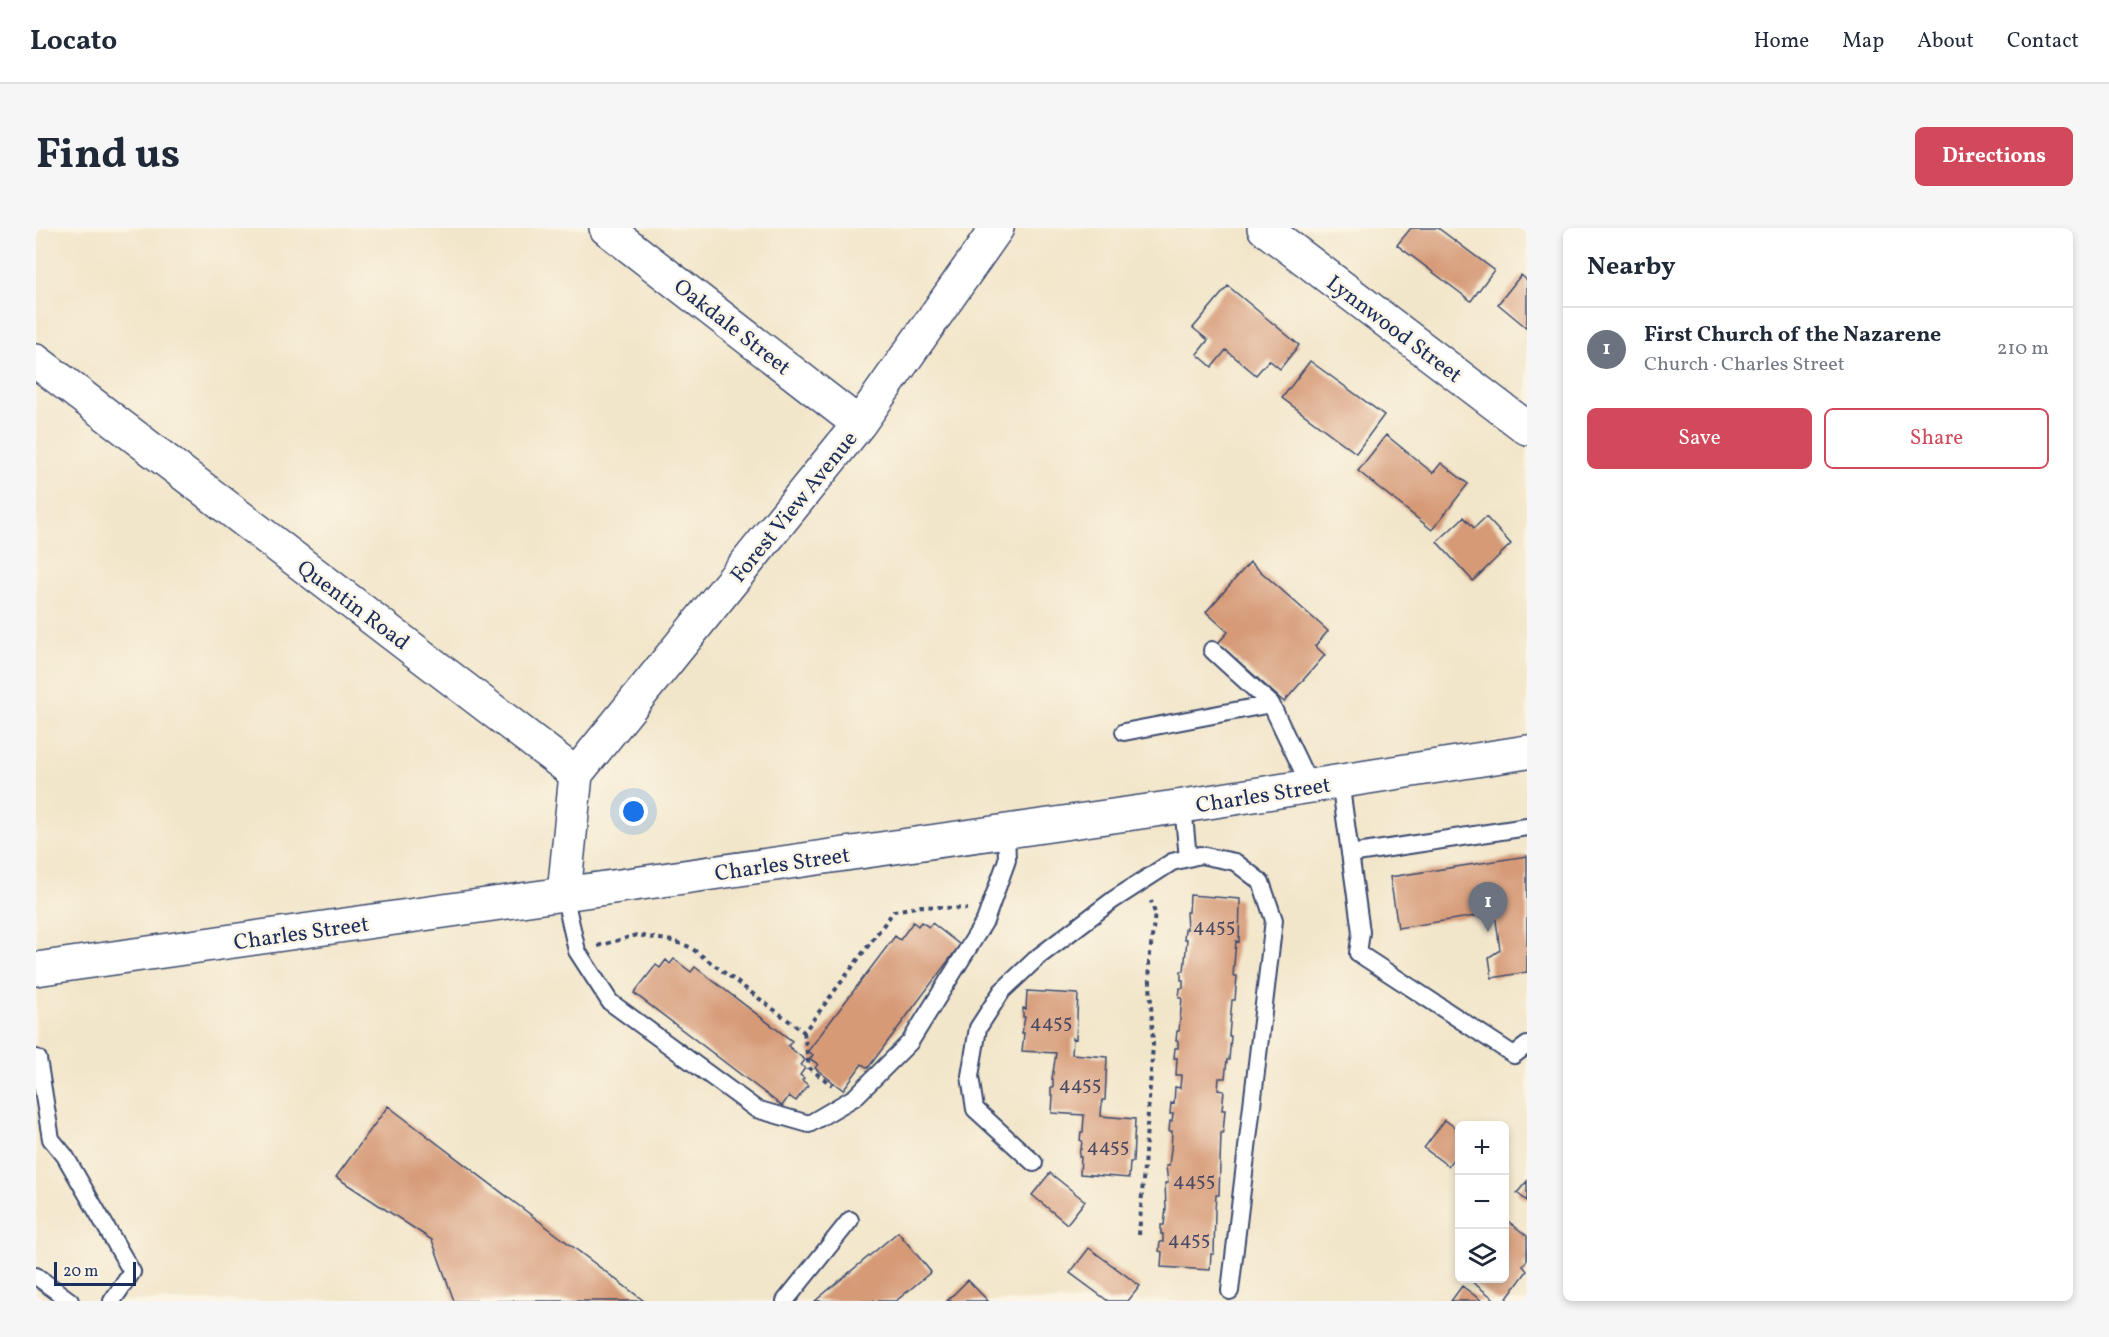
<!DOCTYPE html>
<meta charset="utf-8">
<style>
:root{--surface:#fff;--page:#f6f6f7;--text:#1f2937;--muted:#747a83;--line:#e0e1e3;--accent:#d1495b}
body{margin:0;font-family:Vollkorn,serif;background:var(--page);color:var(--text)}
.controls{position:absolute;right:18px;bottom:18px;display:grid;overflow:hidden;border-radius:9px;box-shadow:0 3px 9px #0003}
.controls button{width:54px;height:54px;display:grid;place-items:center;padding:0;border:0;border-bottom:2px solid var(--line);background:var(--surface);color:var(--text);font:30px sans-serif}
.scale{position:absolute;left:18px;bottom:15px;width:82px;box-sizing:border-box;padding-left:6px;border:3px solid #1b2f5e;border-top:0;font-size:16px;line-height:21px;white-space:nowrap;color:#1b2f5e;-webkit-text-stroke:4px #fcf5e5;paint-order:stroke}
.you{position:absolute;left:598px;top:584px;width:21px;height:21px;margin:-15px;border:4px solid #fff;border-radius:50%;background:#1a73e8;box-shadow:0 0 0 9px #1a73e833}
.badge{display:grid;place-items:center;width:39px;height:39px;border-radius:50%;background:var(--accent);color:#fff;font-size:20px;font-weight:700}
.pin{position:absolute;translate:-50% -50px;filter:drop-shadow(0 2px 3px #0008)}
.pin::after{content:'';position:absolute;top:32px;width:21px;height:18px;background:inherit;clip-path:polygon(0 0,100% 0,50% 100%)}
.list{margin:0;padding:0;list-style:none}
h2{display:flex;justify-content:space-between;align-items:center;height:78px;margin:0;padding:0 24px;font-size:26px}
h2 small{font-size:20px;font-weight:400;color:var(--muted)}
.list li{display:grid;grid-template-columns:39px 1fr auto;gap:18px;align-items:center;box-sizing:border-box;height:84px;padding:0 24px;border-top:2px solid var(--line)}
.list b{display:block;font-size:22px;white-space:nowrap}
.list p{margin:0;font-size:20px;white-space:nowrap;color:var(--muted)}
.list em{font-size:20px;font-style:normal;color:var(--muted)}
.actions{display:flex;gap:12px;padding:18px 24px}
.actions a{flex:1;padding:14px 0;border:2px solid var(--accent);border-radius:9px;text-align:center;font-size:21px;color:var(--accent)}
.actions .main{background:var(--accent);color:#fff}
.icon{flex:none;width:33px;height:33px;fill:none;stroke:currentColor;stroke-width:2;stroke-linecap:round;stroke-linejoin:round}
.map{position:relative;flex:none;width:1491px;height:1073px;overflow:hidden;border-radius:9px}
header{display:flex;align-items:center;gap:36px;box-sizing:border-box;height:84px;padding:0 30px;background:var(--surface);border-bottom:2px solid var(--line)}
header strong{font-size:28px}
nav{display:flex;gap:33px;margin-inline-start:auto;font-size:21px}
.intro{display:flex;align-items:center;justify-content:space-between;box-sizing:border-box;height:144px;padding:0 36px}
h1{margin:0;font-size:42px}
.button{padding:15px 27px;border-radius:9px;background:var(--accent);color:#fff;font-size:21px;font-weight:700}
main{display:flex;gap:36px;padding:0 36px}
aside{flex:1;background:var(--surface);border-radius:9px;box-shadow:0 3px 9px #0003}
.map>svg:first-child{display:block}
.building{fill:#d69a77}
.lines{fill:none;stroke-linecap:round;stroke-linejoin:round}
.service-casing{stroke:#3b4a6e;stroke-width:20}
.minor-casing{stroke:#3b4a6e;stroke-width:36}
.secondary-casing{stroke:#3b4a6e;stroke-width:36}
.path{stroke:#3b4a6e;stroke-width:4;stroke-dasharray:4.5 4.5;stroke-linecap:butt}
.service{stroke:#fff;stroke-width:16}
.minor{stroke:#fff;stroke-width:33}
.secondary{stroke:#fff;stroke-width:33}
.labels{text-anchor:middle;stroke-width:5;stroke-linejoin:round;paint-order:stroke}
.number-label{font-size:20px;fill:#4a4a64}
.street-label{font-size:22px;fill:#1b2f5e;stroke:#fcf5e5}
</style>
<header>
<strong>Locato</strong>
<nav><a>Home</a><a>Map</a><a>About</a><a>Contact</a></nav>
</header>
<div class="intro"><h1>Find us</h1><a class="button">Directions</a></div>
<main>
<div class="map">
<svg width="1491" height="1073" viewBox="0 0 1491 1073">
<rect width="100%" height="100%" fill="#fcf5e5"/>
<filter id="ink" filterUnits="userSpaceOnUse"><feTurbulence type="fractalNoise" baseFrequency=".0167" numOctaves="2"/><feDisplacementMap in="SourceGraphic" scale="12" xChannelSelector="R" yChannelSelector="G"/><feConvolveMatrix kernelMatrix="1 2 1 2 8 2 1 2 1" color-interpolation-filters="sRGB"/></filter>
<filter id="wash" filterUnits="userSpaceOnUse"><feTurbulence type="fractalNoise" baseFrequency=".008" numOctaves="4" result="noise"/><feDisplacementMap in="SourceGraphic" scale="24" xChannelSelector="R" yChannelSelector="G"/><feGaussianBlur stdDeviation="1.35" result="paint"/><feColorMatrix in="noise" values="0 0 0 0 0 0 0 0 0 0 0 0 0 0 0 0 0 1.4 0 .05"/><feComposite in="paint" operator="in"/></filter>
<g filter="url(#wash)">
<rect width="100%" height="100%" fill="#f2e6ca"/>
<g id="blocks">
<!-- building -->
<path class="building" d="M 1375,0 L 1402,0 L 1458,42 L 1435,73 L 1361,17 Z
M 1485,47 L 1491,52 L 1491,100 L 1462,76 Z
M 1192,58 L 1263,117 L 1244,141 L 1233,132 L 1220,147 L 1190,122 L 1176,139 L 1161,126 L 1172,112 L 1157,100 Z
M 1274,133 L 1348,187 L 1320,225 L 1246,170 Z
M 1350,207 L 1397,245 L 1405,235 L 1432,256 L 1396,302 L 1322,243 Z
M 1428,289 L 1438,300 L 1450,289 L 1475,316 L 1437,353 L 1401,314 Z
M 1214,334 L 1292,403 L 1279,418 L 1289,427 L 1248,474 L 1182,415 L 1192,404 L 1170,384 Z
M 1491,628 L 1491,744 L 1456,750 L 1453,729 L 1464,722 L 1459,685 L 1362,700 L 1354,649 Z
M 1154,667 L 1204,671 L 1203,714 L 1200,713 L 1197,748 L 1201,748 L 1199,772 L 1196,772 L 1193,808 L 1195,808 L 1193,832 L 1191,832 L 1189,850 L 1183,850 L 1182,862 L 1188,863 L 1186,882 L 1189,882 L 1187,905 L 1185,905 L 1183,967 L 1180,967 L 1179,983 L 1178,1026 L 1175,1026 L 1174,1042 L 1125,1039 L 1126,1024 L 1123,1023 L 1124,1014 L 1127,1014 L 1127,1006 L 1125,1006 L 1125,997 L 1128,997 L 1130,980 L 1129,955 L 1132,955 L 1130,938 L 1133,938 L 1135,921 L 1136,903 L 1133,903 L 1134,893 L 1136,893 L 1137,886 L 1134,886 L 1135,875 L 1138,876 L 1139,859 L 1144,860 L 1145,847 L 1140,847 L 1141,830 L 1138,830 L 1139,820 L 1142,820 L 1142,813 L 1140,813 L 1141,803 L 1143,803 L 1146,770 L 1143,770 L 1144,760 L 1147,760 L 1147,752 L 1145,752 L 1145,743 L 1148,743 L 1151,711 L 1148,711 L 1149,701 L 1151,701 L 1150,684 L 1153,684 Z
M 877,694 L 882,698 L 885,694 L 893,699 L 896,695 L 924,717 L 832,840 L 826,836 L 807,862 L 779,840 L 782,836 L 774,831 L 777,827 L 772,823 L 859,708 L 864,712 Z
M 638,731 L 655,744 L 659,739 L 756,813 L 752,818 L 769,832 L 765,837 L 769,840 L 764,847 L 768,850 L 766,852 L 772,857 L 760,873 L 753,868 L 746,878 L 598,765 L 620,737 L 624,740 L 630,732 L 634,736 Z
M 991,763 L 1042,766 L 1040,811 L 1037,810 L 1036,826 L 1071,829 L 1069,872 L 1066,872 L 1065,888 L 1099,891 L 1097,934 L 1094,934 L 1093,950 L 1044,946 L 1045,929 L 1043,929 L 1044,921 L 1045,921 L 1046,913 L 1044,912 L 1045,904 L 1047,904 L 1048,887 L 1016,885 L 1017,867 L 1015,867 L 1015,859 L 1017,859 L 1017,851 L 1016,851 L 1020,825 L 986,823 L 988,805 L 986,805 L 989,789 L 987,789 L 987,780 L 990,781 Z
M 352,878 L 608,1073 L 418,1073 L 396,1012 L 300,949 Z
M 1409,892 L 1424,903 L 1424,922 L 1412,938 L 1388,920 Z
M 1014,945 L 1049,973 L 1031,996 L 996,967 Z
M 1491,953 L 1491,973 L 1481,965 Z
M 1468,990 L 1491,1008 L 1491,1032 L 1487,1038 L 1491,1043 L 1469,1073 L 1461,1073 L 1431,1050 L 1468,1050 Z
M 862,1004 L 895,1044 L 860,1073 L 779,1073 Z
M 1053,1020 L 1104,1058 L 1092,1073 L 1072,1073 L 1034,1045 Z
M 932,1052 L 952,1073 L 911,1073 Z
M 1426,1058 L 1446,1073 L 1415,1073 Z"/>
</g>
</g>
<g filter="url(#ink)">
<use href="#blocks" fill-opacity="0" stroke="#3b4a6e" stroke-width="1.5"/>
<g class="lines">
<defs>
<path id="service" d="M 1176,422 L 1235,476
M 1088,504 L 1235,476 L 1274,558
M 1304,553 L 1325,704 L 1322,725 L 1478,827 L 1491,817
M 1147,578 L 1152,630
M 1314,626 L 1491,599
M 528,666 L 541,723 L 574,774 L 720,881 L 773,896 L 819,869 L 874,814 L 949,693 L 971,632 L 970,604
M 0,830 L 2,831 L 15,911 L 29,928 L 96,1044 L 76,1073
M 998,935 L 939,881 L 934,848 L 942,800 L 966,763 L 1002,729 L 1077,672 L 1136,634 L 1164,627 L 1199,634 L 1225,654 L 1238,692 L 1194,1063
M 0,1048 L 34,1073
M 749,1073 L 814,992"/>
<path id="minor" d="M 570,0 L 823,196
M 1228,0 L 1491,200
M 0,133 L 540,546 L 528,666
M 540,546 L 823,196 L 961,0"/>
<path id="secondary" d="M 0,741 L 1147,578 L 1491,524"/>
</defs>
<!-- service casing -->
<use href="#service" class="service-casing"/>
<!-- minor casing -->
<use href="#minor" class="minor-casing"/>
<!-- secondary casing -->
<use href="#secondary" class="secondary-casing"/>
<!-- path -->
<path class="path" d="M 562,718 L 601,707 L 637,713 L 654,719 L 768,804 L 858,683 L 885,678 L 931,681
M 768,804 L 773,840 L 796,857
M 1103,1007 L 1117,817 L 1113,734 L 1119,685 L 1115,673"/>
<!-- service -->
<use href="#service" class="service"/>
<!-- minor -->
<use href="#minor" class="minor"/>
<!-- secondary -->
<use href="#secondary" class="secondary"/>
</g>
</g>
<g class="labels">
<!-- number labels -->
<g class="number-label">
<text x="1178" y="704">4455</text>
<text x="1015" y="800">4455</text>
<text x="1044" y="862">4455</text>
<text x="1072" y="924">4455</text>
<text x="1158" y="958">4455</text>
<text x="1153" y="1017">4455</text>
</g>
<!-- street labels -->
<g class="street-label">
<text transform="translate(697 98) rotate(38)" y="8">Oakdale Street</text>
<text transform="translate(1359 100) rotate(37)" y="8">Lynnwood Street</text>
<text transform="translate(757 278) rotate(-51)" y="8">Forest View Avenue</text>
<text transform="translate(318 376) rotate(37)" y="8">Quentin Road</text>
<text transform="translate(1227 566) rotate(-9)" y="8">Charles Street</text>
<text transform="translate(746 635) rotate(-8)" y="8">Charles Street</text>
<text transform="translate(265 704) rotate(-8)" y="8">Charles Street</text>
</g>
</g>
</svg>
<div class="controls">
<button>+</button>
<button>−</button>
<button><svg class="icon" aria-label="layers" viewBox="0 0 24 24"><path d="M12 4l9 5-9 5-9-5zM3 14l9 5 9-5"/></svg></button>
</div>
<div class="scale">20 m</div>
<div class="you"></div>
<div class="pin badge" style="left:1452px;top:704px;background:#6b7280">1</div>
</div>
<aside>
<h2>Nearby<small></small></h2>
<ul class="list">
<li><span class="badge" style="background:#6b7280">1</span><div><b>First Church of the Nazarene</b><p>Church · Charles Street</p></div><em>210 m</em></li>
</ul>
<div class="actions"><a class="main">Save</a><a>Share</a></div>
</aside>
</main>
